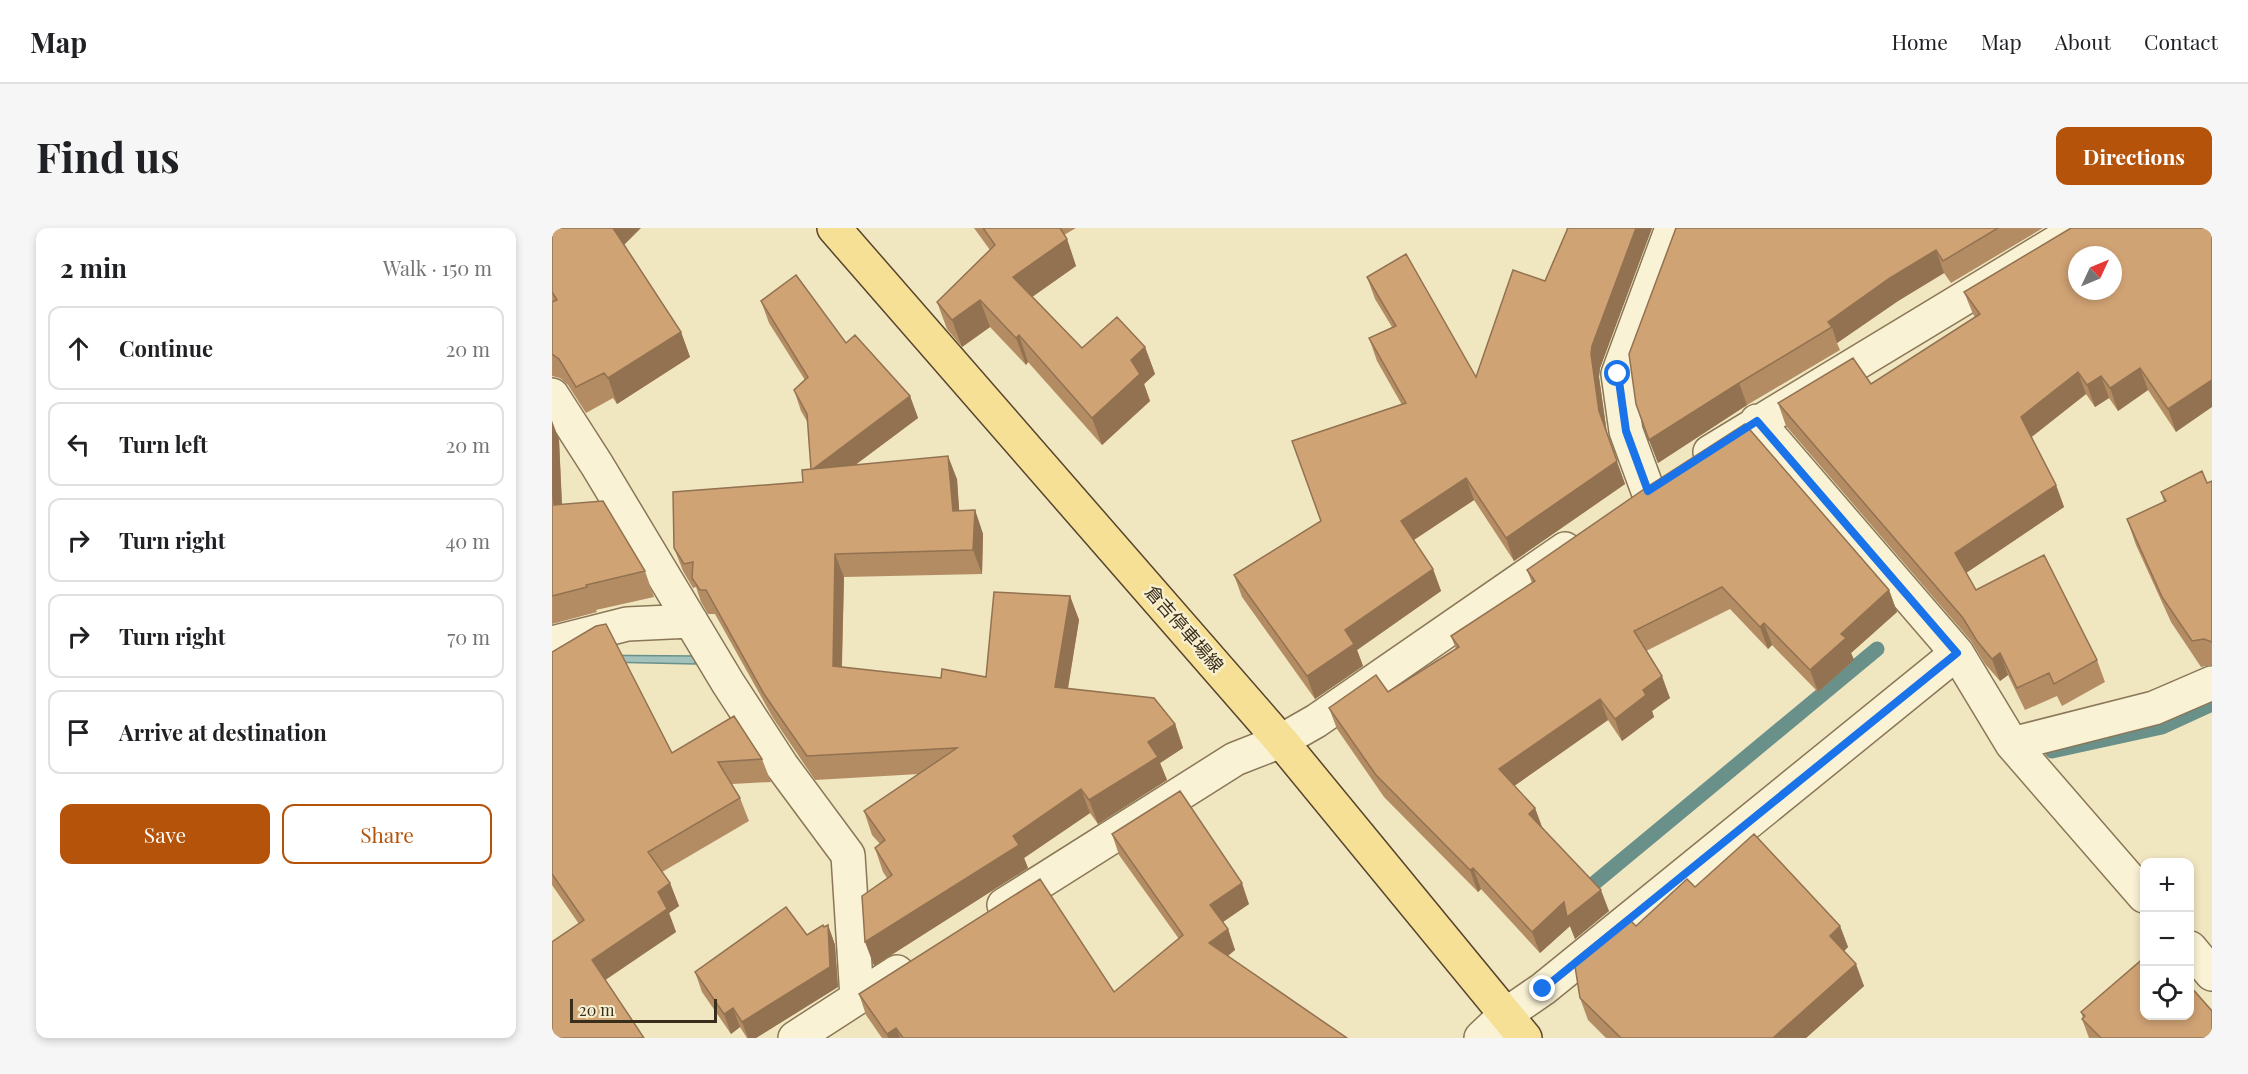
<!DOCTYPE html>
<meta charset="utf-8">
<style>
:root{--surface:#fff;--page:#f6f6f6;--text:#202124;--muted:#757577;--line:#e0e0e0;--accent:#b45309}
body{margin:0;font-family:"Playfair Display","Noto Sans JP",serif;background:var(--page);color:var(--text)}
.controls{position:absolute;right:18px;bottom:18px;display:grid;overflow:hidden;border-radius:12px;box-shadow:0 3px 9px #0003}
.controls button{width:54px;height:54px;display:grid;place-items:center;padding:0;border:0;border-bottom:2px solid var(--line);background:var(--surface);color:var(--text);font:30px sans-serif}
.compass{position:absolute;left:1516px;top:18px;width:54px;height:54px;border-radius:50%;background:var(--surface);box-shadow:0 3px 9px #0003;rotate:46deg}
.scale{position:absolute;left:18px;bottom:15px;width:147px;box-sizing:border-box;padding-left:6px;border:3px solid #392d1c;border-top:0;font-size:16px;line-height:21px;white-space:nowrap;color:#392d1c;-webkit-text-stroke:4px #f7efd0;paint-order:stroke}
.stop{position:absolute;width:18px;height:18px;margin:-14px;border:4px solid #1a73e8;border-radius:50%;background:#fff}
.stop.end{background:#1a73e8;border-color:#fff;box-shadow:0 2px 6px #0008}
.list{margin:0;padding:0;list-style:none}
h2{display:flex;justify-content:space-between;align-items:center;height:78px;margin:0;padding:0 24px;font-size:26px}
h2 small{font-size:20px;font-weight:400;color:var(--muted)}
.list li{display:grid;grid-template-columns:39px 1fr auto;gap:18px;align-items:center;box-sizing:border-box;height:84px;margin:0 12px 12px;padding:0 12px;border:2px solid var(--line);border-radius:12px}
.list b{display:block;font-size:22px;white-space:nowrap}
.list em{font-size:20px;font-style:normal;color:var(--muted)}
.actions{display:flex;gap:12px;padding:18px 24px}
.actions a{flex:1;padding:14px 0;border:2px solid var(--accent);border-radius:12px;text-align:center;font-size:21px;color:var(--accent)}
.actions .main{background:var(--accent);color:#fff}
.icon{flex:none;width:33px;height:33px;fill:none;stroke:currentColor;stroke-width:2;stroke-linecap:round;stroke-linejoin:round}
.map{position:relative;flex:none;width:1660px;height:810px;overflow:hidden;border-radius:12px}
header{display:flex;align-items:center;gap:36px;box-sizing:border-box;height:84px;padding:0 30px;background:var(--surface);border-bottom:2px solid var(--line)}
header strong{font-size:28px}
nav{display:flex;gap:33px;margin-inline-start:auto;font-size:21px}
.intro{display:flex;align-items:center;justify-content:space-between;box-sizing:border-box;height:144px;padding:0 36px}
h1{margin:0;font-size:42px}
.button{padding:15px 27px;border-radius:12px;background:var(--accent);color:#fff;font-size:21px;font-weight:700}
main{display:flex;gap:36px;padding:0 36px}
aside{flex:1;background:var(--surface);border-radius:12px;box-shadow:0 3px 9px #0003}
.map>svg:first-child{display:block}
.water{fill:#a3c2bc;stroke:#6a908a;stroke-width:1.5}
.lines{fill:none;stroke-linecap:round;stroke-linejoin:round}
.stream{stroke:#6a908a;stroke-width:15}
.minor-casing{stroke:#8a7757;stroke-width:36}
.major-casing{stroke:#57442c;stroke-width:36}
.minor{stroke:#faf2d4;stroke-width:33}
.major{stroke:#f5e096;stroke-width:33}
.wall{fill:#b38c64}
.shaded-wall{fill:#927251}
.building{fill:#d0a374;stroke:#927251;stroke-width:1.5;fill-rule:evenodd}
.route{stroke:#1a73e8;stroke-width:8}
.labels{text-anchor:middle;stroke-width:5;stroke-linejoin:round;paint-order:stroke}
.street-label{font-size:18px;fill:#392d1c;stroke:#f7efd0}
</style>
<header>
<strong>Map</strong>
<nav><a>Home</a><a>Map</a><a>About</a><a>Contact</a></nav>
</header>
<div class="intro"><h1>Find us</h1><a class="button">Directions</a></div>
<main>
<aside>
<h2>2 min<small>Walk · 150 m</small></h2>
<ul class="list">
<li><svg class="icon" aria-label="ahead" viewBox="0 0 24 24"><path d="M12 20V5M6 11l6-6 6 6"/></svg><div><b>Continue</b></div><em>20 m</em></li>
<li><svg class="icon" aria-label="left" viewBox="0 0 24 24"><path d="M17 20v-9H6M10 6l-5 5 5 5"/></svg><div><b>Turn left</b></div><em>20 m</em></li>
<li><svg class="icon" aria-label="right" viewBox="0 0 24 24"><path d="M7 20v-9h11M14 6l5 5-5 5"/></svg><div><b>Turn right</b></div><em>40 m</em></li>
<li><svg class="icon" aria-label="right" viewBox="0 0 24 24"><path d="M7 20v-9h11M14 6l5 5-5 5"/></svg><div><b>Turn right</b></div><em>70 m</em></li>
<li><svg class="icon" aria-label="arrive" viewBox="0 0 24 24"><path d="M6 21V4h12l-3 4 3 4H6"/></svg><div><b>Arrive at destination</b></div></li>
</ul>
<div class="actions"><a class="main">Save</a><a>Share</a></div>
</aside>
<div class="map">
<svg width="1660" height="810" viewBox="0 0 1660 810">
<rect width="100%" height="100%" fill="#f0e6c0"/>
<!-- water -->
<path class="water" d="M 10,427 L 143,428 L 143,436 L 8,433 Z"/>
<g class="lines">
<!-- stream -->
<path class="stream" d="M 1500,523 L 1610,499 L 1660,476
M 1028,667 L 1325,421"/>
<defs>
<path id="minor" d="M 0,167 L 45,237 L 176,455 L 230,538 L 296,627 L 305,770
M 1205,193 L 1405,425 L 1460,516 L 1592,668
M 1158,224 L 1528,0
M 1096,263 L 1074,203 L 1066,146 L 1120,0
M 0,415 L 75,396 L 139,393
M 1460,516 L 1602,480 L 1660,455
M 452,677 L 683,531 L 729,513 L 764,493 L 1013,321
M 1638,720 L 1660,746
M 243,810 L 345,744
M 929,810 L 953,787 L 991,761 L 1405,425"/>
<path id="major" d="M 282,0 L 729,513 L 973,810"/>
</defs>
<!-- minor casing -->
<use href="#minor" class="minor-casing"/>
<!-- major casing -->
<use href="#major" class="major-casing"/>
<!-- minor -->
<use href="#minor" class="minor"/>
<!-- major -->
<use href="#major" class="major"/>
</g>
<!-- wall -->
<path class="wall" d="M 0,0 L 72,16 L 129,104 L 138,129 L 65,176 L 61,170 L 34,185 L 16,157 L 8,150 L 0,148 Z
M 422,0 L 524,0 L 512,7 L 515,11 L 524,38 L 480,69 L 530,120 L 593,119 L 603,146 L 592,156 L 598,173 L 550,217 L 476,134 L 474,137 L 438,99 L 410,119 L 395,101 L 385,74 L 438,22 Z
M 1014,0 L 1100,0 L 1048,140 L 1047,149 L 1055,206 L 1073,256 L 962,333 L 922,272 L 862,312 L 881,341 L 889,363 L 805,422 L 811,438 L 763,471 L 690,369 L 682,347 L 769,293 L 850,177 L 825,133 L 817,110 L 840,99 L 823,71 L 815,49 L 924,149 L 993,53 L 1015,1 Z
M 1124,0 L 1491,0 L 1399,55 L 1392,45 L 1346,73 L 1285,115 L 1288,122 L 1195,177 L 1106,235 L 1084,176 Z
M 1660,0 L 1624,204 L 1596,162 L 1566,183 L 1557,170 L 1543,179 L 1534,166 L 1479,209 L 1504,257 L 1512,279 L 1414,345 L 1424,362 L 1545,432 L 1553,454 L 1510,478 L 1505,468 L 1473,482 L 1456,447 L 1448,453 L 1433,436 L 1419,413 L 1234,198 L 1226,175 L 1319,156 L 1423,89 L 1421,86 L 1412,64 Z
M 209,73 L 294,115 L 358,168 L 366,190 L 303,237 L 405,251 L 407,283 L 423,282 L 431,306 L 430,346 L 292,349 L 290,439 L 389,450 L 434,449 L 518,368 L 527,392 L 516,461 L 623,496 L 631,520 L 608,535 L 615,552 L 546,596 L 538,585 L 472,630 L 476,640 L 322,738 L 335,650 L 331,644 L 323,620 L 328,616 L 320,607 L 312,583 L 367,546 L 263,552 L 221,490 L 163,386 L 156,386 L 149,374 L 144,359 L 141,360 L 131,343 L 122,320 L 251,254 L 259,241 L 256,195 L 249,183 L 242,162 L 253,152 L 217,95 Z
M 0,193 L 7,212 L 10,276 L 93,343 L 102,369 L 44,382 L 45,384 L 0,396 Z
M 1660,253 L 1660,437 L 1649,439 L 1619,394 L 1584,317 L 1575,291 L 1612,274 L 1609,264 L 1655,255 Z
M 975,342 L 1337,362 L 1345,384 L 1299,425 L 1302,432 L 1266,464 L 1220,417 L 1216,421 L 1178,381 L 1094,423 L 1118,470 L 1100,483 L 1102,489 L 1070,513 L 1056,492 L 962,558 L 983,580 L 990,599 L 1057,683 L 1023,711 L 1018,698 L 988,725 L 929,661 L 926,664 L 832,569 L 785,501 L 777,480 L 836,464 L 904,421 L 899,408 L 980,355 Z
M 0,424 L 120,525 L 210,531 L 219,554 L 180,556 L 188,570 L 197,593 L 110,644 L 118,655 L 127,678 L 117,685 L 124,704 L 53,751 L 0,810 L 27,696 L 0,657 Z
M 560,606 L 697,676 L 671,694 L 676,701 L 683,722 L 676,728 L 795,810 L 330,810 L 314,787 L 307,766 L 562,764 L 627,711 L 567,627 Z
M 1143,659 L 1288,698 L 1296,719 L 1292,723 L 1312,758 L 1254,810 L 1054,810 L 1036,792 L 1028,770 L 1084,698 Z
M 276,697 L 283,717 L 286,759 L 204,810 L 195,810 L 188,799 L 179,806 L 150,764 L 143,744 L 255,707 Z
M 1529,784 L 1660,810 L 1537,810 L 1530,791 L 1531,790 Z"/>
<!-- shaded-wall -->
<path class="shaded-wall" d="M 60,0 L 89,0 L 68,21 Z
M 1084,0 L 1100,0 L 1048,140 L 1047,149 L 1055,206 L 1073,256 L 962,333 L 954,310 L 1047,183 L 1039,126 L 1040,118 Z
M 515,11 L 524,38 L 470,76 L 461,49 Z
M 1384,22 L 1392,45 L 1346,73 L 1285,115 L 1280,99 L 1276,94 L 1338,50 Z
M 428,72 L 438,99 L 410,119 L 400,92 Z
M 129,104 L 138,129 L 65,176 L 56,150 Z
M 467,107 L 476,134 L 474,137 L 464,110 Z
M 593,119 L 603,146 L 592,156 L 598,173 L 550,217 L 540,190 L 579,132 Z
M 1588,140 L 1596,162 L 1566,183 L 1558,160 Z
M 1526,144 L 1534,166 L 1477,211 L 1469,189 Z
M 1549,148 L 1557,170 L 1543,179 L 1535,157 Z
M 1660,152 L 1660,179 L 1624,204 L 1616,181 Z
M 1187,155 L 1195,177 L 1106,235 L 1097,212 Z
M 358,168 L 366,190 L 267,264 L 259,242 Z
M 0,193 L 7,212 L 11,302 L 2,277 L 0,235 Z
M 396,228 L 405,251 L 409,307 L 401,283 Z
M 914,250 L 922,272 L 857,315 L 849,293 Z
M 1504,257 L 1512,279 L 1411,347 L 1403,325 Z
M 423,282 L 431,306 L 430,346 L 421,322 Z
M 283,326 L 292,349 L 289,462 L 281,438 Z
M 881,341 L 889,363 L 805,422 L 811,438 L 763,471 L 755,448 L 793,402 Z
M 1337,362 L 1345,384 L 1299,425 L 1302,432 L 1266,464 L 1258,442 L 1289,406 Z
M 518,368 L 527,392 L 512,483 L 503,459 Z
M 1212,395 L 1220,417 L 1216,421 L 1208,399 Z
M 1448,425 L 1456,447 L 1448,453 L 1440,431 Z
M 1110,448 L 1118,470 L 1100,483 L 1102,489 L 1070,513 L 1063,491 L 1091,462 Z
M 1048,471 L 1056,492 L 955,563 L 947,541 Z
M 623,496 L 631,520 L 608,535 L 615,552 L 546,596 L 537,572 L 596,514 Z
M 529,561 L 538,585 L 472,630 L 476,640 L 322,738 L 313,714 L 461,608 Z
M 983,580 L 991,602 L 977,586 Z
M 921,640 L 929,661 L 926,664 L 918,642 Z
M 118,655 L 127,678 L 117,685 L 124,704 L 49,755 L 40,732 L 106,664 Z
M 690,655 L 697,676 L 665,698 L 658,677 Z
M 1049,662 L 1057,683 L 1023,711 L 1018,698 L 988,725 L 980,704 L 1012,674 Z
M 276,697 L 283,717 L 286,759 L 204,810 L 196,810 L 190,794 Z
M 1288,698 L 1296,719 L 1286,729 L 1278,708 Z
M 676,701 L 683,722 L 665,736 L 657,715 Z
M 1304,736 L 1312,758 L 1254,810 L 1221,810 Z
M 181,780 L 188,799 L 179,806 L 172,786 Z
M 344,800 L 348,810 L 336,810 L 335,806 Z"/>
<!-- building -->
<path class="building" d="M 0,0 L 61,0 L 129,104 L 56,150 L 52,145 L 24,159 L 7,131 L 0,126 L 0,74 L 5,72 L 0,64 Z
M 431,0 L 508,0 L 515,11 L 461,49 L 530,120 L 565,89 L 593,119 L 579,132 L 588,146 L 540,190 L 467,107 L 464,110 L 428,72 L 400,92 L 385,74 L 443,17 Z
M 1016,0 L 1084,0 L 1040,118 L 1039,126 L 1047,183 L 1065,233 L 954,310 L 914,250 L 849,293 L 881,341 L 793,402 L 802,416 L 755,448 L 682,347 L 769,293 L 740,213 L 854,175 L 817,110 L 844,98 L 815,49 L 854,26 L 924,149 L 961,42 L 993,53 Z
M 1124,0 L 1446,0 L 1391,33 L 1384,22 L 1338,50 L 1276,94 L 1280,99 L 1187,155 L 1097,212 L 1084,176 L 1077,126 Z
M 1519,0 L 1660,0 L 1660,152 L 1616,181 L 1588,140 L 1558,160 L 1549,148 L 1535,157 L 1526,144 L 1469,189 L 1504,257 L 1403,325 L 1424,362 L 1492,327 L 1545,432 L 1502,456 L 1497,445 L 1465,460 L 1448,425 L 1440,431 L 1425,413 L 1411,390 L 1226,175 L 1301,130 L 1319,156 L 1428,86 L 1412,64 ZM 1525,27 L 1561,27 L 1561,63 L 1525,63 Z
M 244,47 L 294,115 L 303,107 L 358,168 L 261,241 L 259,241 L 255,186 L 242,162 L 256,149 L 209,73 Z
M 1193,196 L 1337,362 L 1289,406 L 1294,410 L 1258,442 L 1212,395 L 1208,399 L 1170,359 L 1082,403 L 1110,448 L 1091,462 L 1094,467 L 1063,491 L 1048,471 L 947,541 L 983,580 L 977,586 L 1049,662 L 1015,689 L 1012,674 L 980,704 L 921,640 L 918,642 L 824,547 L 777,480 L 824,447 L 836,464 L 907,419 L 899,408 L 983,353 L 975,342 L 1098,257 Z
M 396,228 L 401,283 L 423,282 L 421,322 L 283,326 L 281,438 L 389,450 L 390,441 L 434,449 L 442,364 L 518,368 L 503,459 L 602,470 L 623,496 L 596,514 L 606,529 L 537,572 L 529,561 L 461,608 L 467,617 L 313,714 L 310,668 L 340,647 L 323,620 L 333,612 L 312,583 L 405,520 L 255,528 L 212,466 L 154,362 L 148,362 L 140,350 L 141,334 L 132,336 L 122,320 L 121,264 L 251,254 L 250,242 Z
M 0,235 L 2,277 L 51,273 L 93,343 L 34,357 L 35,359 L 0,368 Z
M 1650,243 L 1655,255 L 1660,253 L 1660,414 L 1652,411 L 1640,413 L 1610,369 L 1575,291 L 1614,273 L 1609,264 Z
M 54,396 L 120,525 L 182,488 L 210,531 L 166,534 L 188,570 L 96,624 L 118,655 L 106,664 L 115,681 L 40,732 L 92,810 L 0,810 L 0,714 L 32,692 L 0,646 L 0,424 L 44,398 Z
M 628,563 L 690,655 L 658,677 L 676,701 L 657,715 L 795,810 L 351,810 L 344,800 L 335,806 L 307,766 L 488,651 L 562,764 L 631,707 L 560,606 Z
M 1202,606 L 1288,698 L 1278,708 L 1304,736 L 1221,810 L 1069,810 L 1028,770 L 1022,732 L 1075,689 L 1084,698 L 1135,651 L 1143,659 Z
M 234,679 L 255,707 L 271,697 L 272,699 L 276,697 L 278,739 L 190,794 L 181,780 L 172,786 L 143,744 Z
M 1593,729 L 1593,788 L 1638,788 L 1638,758 L 1660,783 L 1660,810 L 1549,810 L 1530,791 L 1533,788 L 1529,784 Z"/>
<g class="lines">
<!-- route -->
<path class="route" d="M 991,761 L 1405,425 L 1205,193 L 1096,263 L 1074,203 L 1066,146"/>
</g>
<g class="labels">
<!-- street labels -->
<g class="street-label">
<text transform="translate(632 401) rotate(49)" y="6">倉吉停車場線</text>
</g>
</g>
</svg>
<div class="controls">
<button>+</button>
<button>−</button>
<button><svg class="icon" aria-label="locate" viewBox="0 0 24 24"><circle cx="12" cy="12" r="6"/><path d="M12 2v4M12 18v4M2 12h4M18 12h4"/></svg></button>
</div>
<svg class="compass" viewBox="-18 -18 36 36"><path d="M0-13l5 13h-10z" fill="#e53935"/><path d="M0 13l5-13h-10z" fill="#757577"/></svg>
<div class="scale">20 m</div>
<div class="stop" style="left:1066px;top:146px"></div>
<div class="stop end" style="left:991px;top:761px"></div>
</div>
</main>
